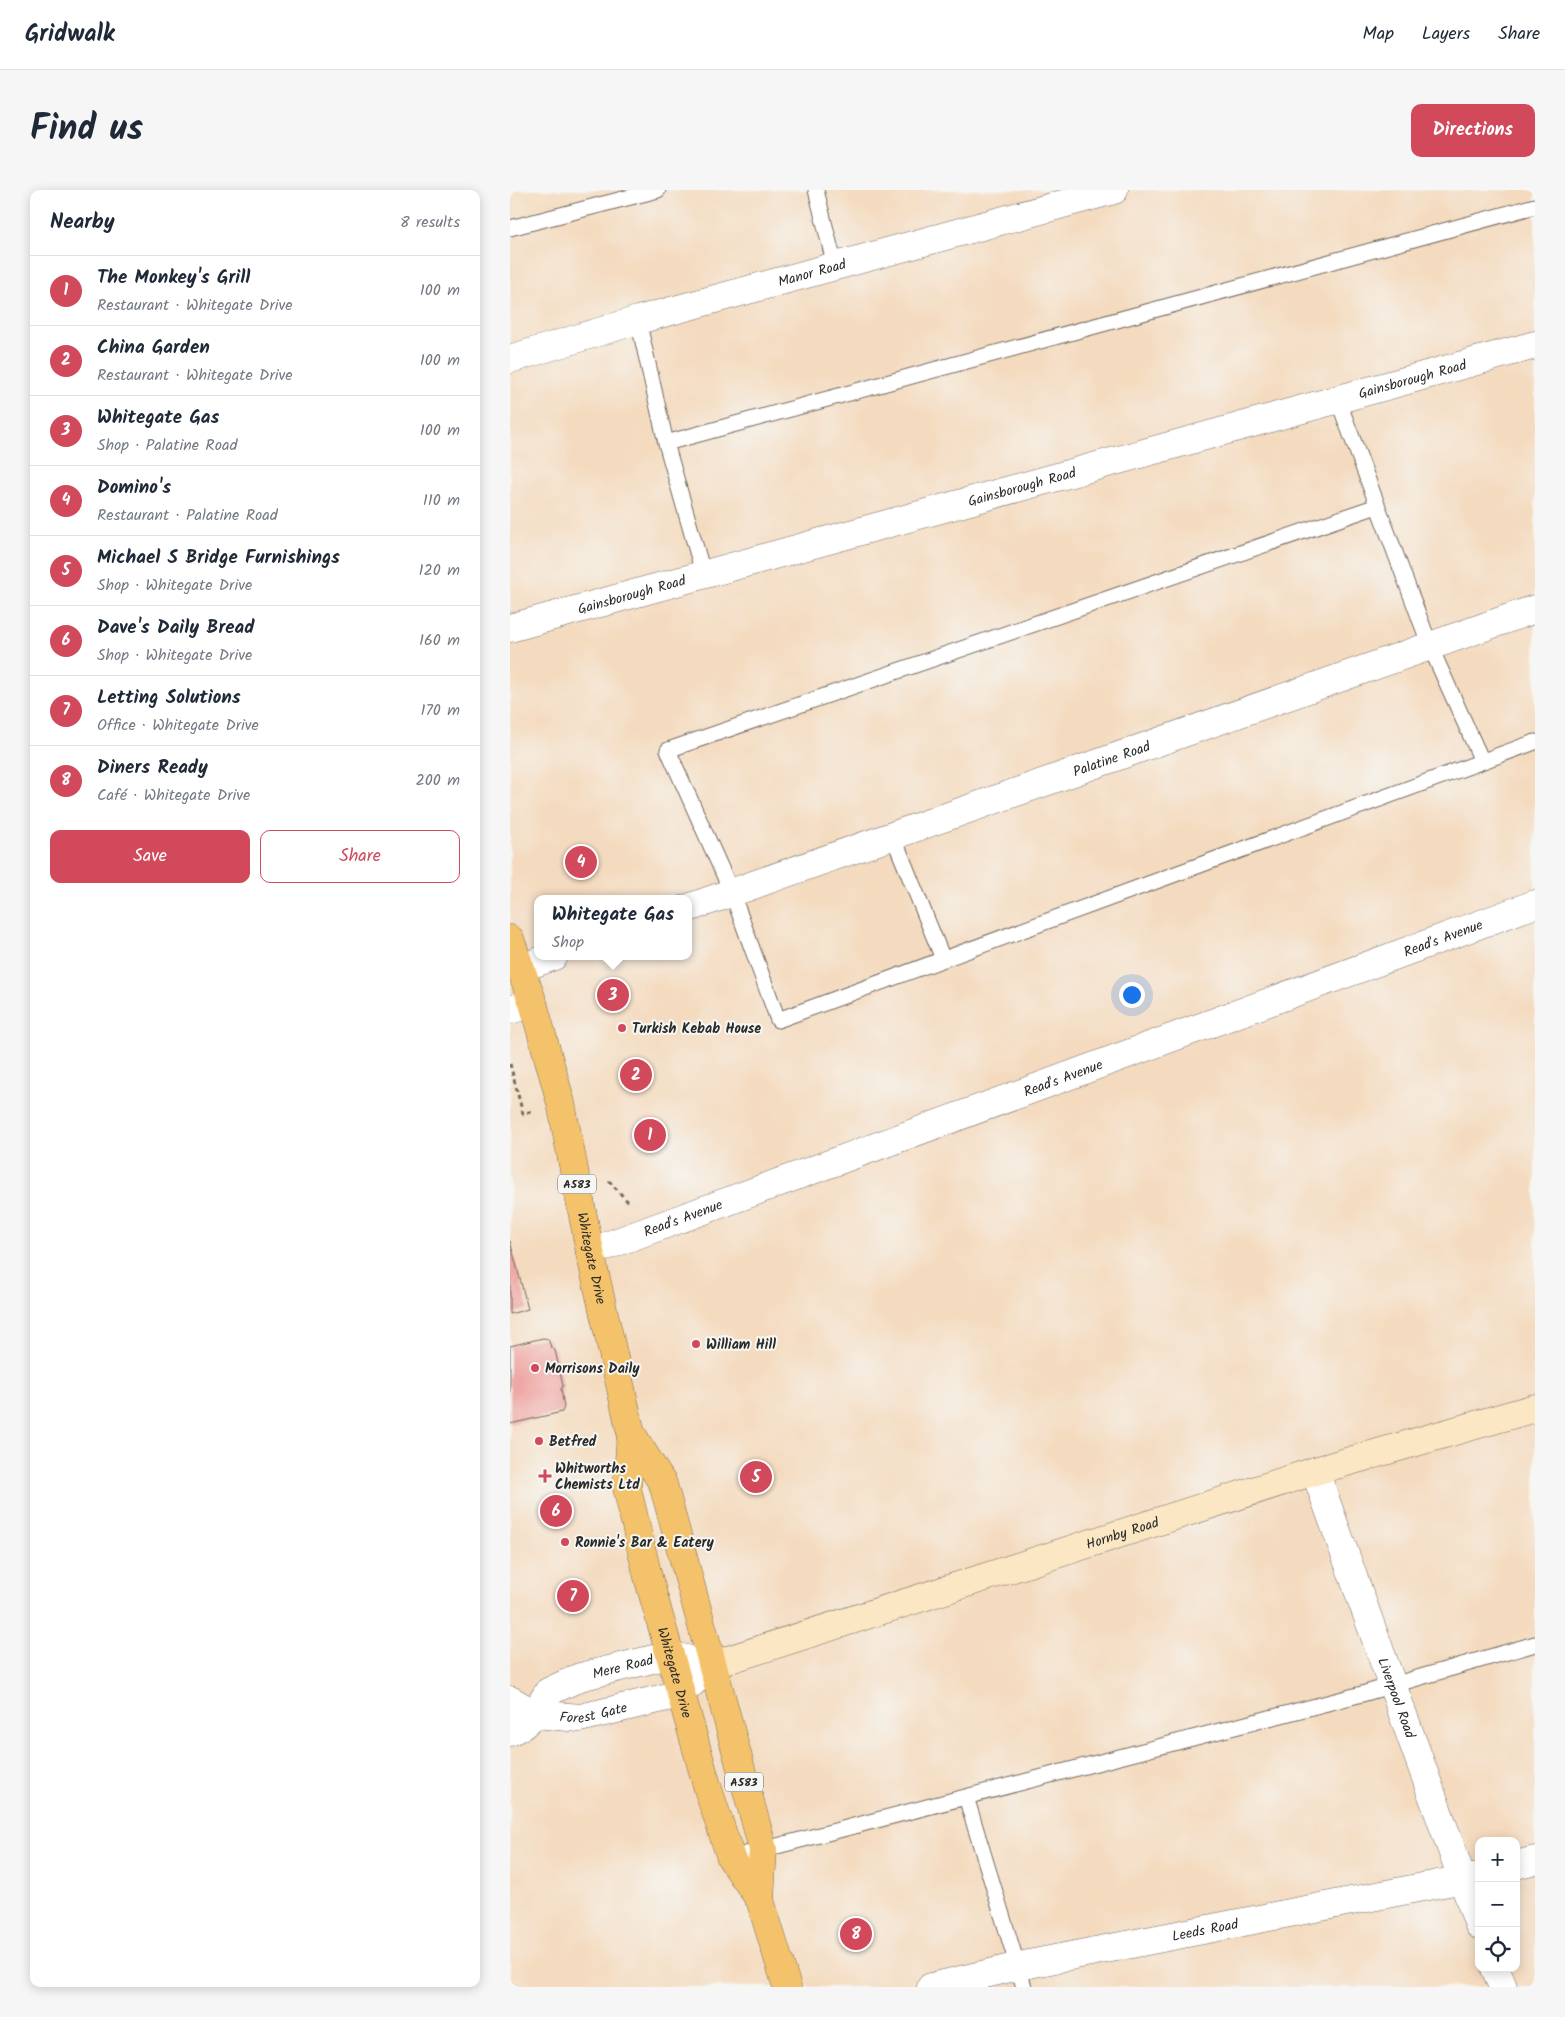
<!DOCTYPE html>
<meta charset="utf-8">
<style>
:root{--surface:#fff;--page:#f6f6f7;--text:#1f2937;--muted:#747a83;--line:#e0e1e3;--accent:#d1495b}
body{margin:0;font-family:Kalam,sans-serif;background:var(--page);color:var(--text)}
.controls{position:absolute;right:15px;bottom:15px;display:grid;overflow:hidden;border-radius:10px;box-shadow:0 2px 12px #0003}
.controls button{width:45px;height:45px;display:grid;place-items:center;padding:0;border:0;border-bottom:1px solid var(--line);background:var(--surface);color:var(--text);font:25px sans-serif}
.you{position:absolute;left:621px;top:804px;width:18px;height:18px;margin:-12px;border:4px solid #fff;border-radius:50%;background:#1a73e8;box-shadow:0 0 0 8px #1a73e833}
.badge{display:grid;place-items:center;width:32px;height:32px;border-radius:50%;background:var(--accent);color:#fff;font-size:16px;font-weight:700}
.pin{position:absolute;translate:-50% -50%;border:2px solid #fff;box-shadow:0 1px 5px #0006}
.popup{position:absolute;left:24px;top:705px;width:158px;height:65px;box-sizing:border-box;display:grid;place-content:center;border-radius:10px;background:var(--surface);filter:drop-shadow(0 1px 4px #0005);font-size:16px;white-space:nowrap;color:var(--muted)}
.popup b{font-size:19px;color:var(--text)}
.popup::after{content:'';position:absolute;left:50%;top:100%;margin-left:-10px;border:10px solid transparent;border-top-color:var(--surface)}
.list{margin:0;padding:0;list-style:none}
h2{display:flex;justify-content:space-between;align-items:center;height:65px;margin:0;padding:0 20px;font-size:21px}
h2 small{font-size:16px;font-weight:400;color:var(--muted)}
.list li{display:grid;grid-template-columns:32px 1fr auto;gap:15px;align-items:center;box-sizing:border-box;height:70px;padding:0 20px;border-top:1px solid var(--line)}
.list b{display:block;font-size:19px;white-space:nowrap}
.list p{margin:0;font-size:16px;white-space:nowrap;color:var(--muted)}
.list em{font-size:16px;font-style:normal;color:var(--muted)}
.actions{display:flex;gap:10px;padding:15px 20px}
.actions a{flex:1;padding:11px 0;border:1px solid var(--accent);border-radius:10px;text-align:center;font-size:18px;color:var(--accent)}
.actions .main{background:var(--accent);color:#fff}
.icon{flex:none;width:28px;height:28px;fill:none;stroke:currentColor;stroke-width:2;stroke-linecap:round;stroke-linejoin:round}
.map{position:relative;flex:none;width:1025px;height:1797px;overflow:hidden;border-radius:10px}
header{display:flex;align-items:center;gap:30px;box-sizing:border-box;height:70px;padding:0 25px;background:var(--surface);border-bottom:1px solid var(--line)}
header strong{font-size:24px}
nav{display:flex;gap:28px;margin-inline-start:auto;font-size:18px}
.intro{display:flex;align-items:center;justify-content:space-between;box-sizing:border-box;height:120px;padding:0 30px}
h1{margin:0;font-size:35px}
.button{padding:12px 22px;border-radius:10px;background:var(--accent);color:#fff;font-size:18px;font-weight:700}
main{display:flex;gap:30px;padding:0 30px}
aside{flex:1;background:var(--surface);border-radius:10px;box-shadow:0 2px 12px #0003}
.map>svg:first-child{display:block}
.building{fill:#eea7a4}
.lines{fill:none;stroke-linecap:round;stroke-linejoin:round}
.service-casing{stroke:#71685e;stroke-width:17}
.minor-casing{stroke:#71685e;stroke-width:29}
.tertiary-casing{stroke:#71685e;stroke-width:29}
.secondary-casing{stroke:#71685e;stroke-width:29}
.primary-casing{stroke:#71685e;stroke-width:29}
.path{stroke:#71685e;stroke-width:3;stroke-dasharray:4 4;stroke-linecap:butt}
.service{stroke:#fff;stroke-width:15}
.minor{stroke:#fff;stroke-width:28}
.tertiary{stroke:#fff;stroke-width:28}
.secondary{stroke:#fbe7c3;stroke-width:28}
.primary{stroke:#f4c26a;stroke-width:28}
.poi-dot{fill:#d1495b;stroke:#f6f6f2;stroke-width:2}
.labels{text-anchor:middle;stroke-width:4;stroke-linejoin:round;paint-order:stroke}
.shield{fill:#f6f6f2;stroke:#686867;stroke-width:1}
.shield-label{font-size:12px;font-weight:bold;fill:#2b2b2b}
.street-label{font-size:14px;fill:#2b2b2b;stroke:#f6f6f2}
.poi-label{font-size:14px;font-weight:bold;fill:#2b2b2b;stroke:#f6f6f2;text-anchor:start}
</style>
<header>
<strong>Gridwalk</strong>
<nav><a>Map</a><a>Layers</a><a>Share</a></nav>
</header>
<div class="intro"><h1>Find us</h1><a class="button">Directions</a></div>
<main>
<aside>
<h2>Nearby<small>8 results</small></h2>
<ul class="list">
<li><span class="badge">1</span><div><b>The Monkey's Grill</b><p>Restaurant · Whitegate Drive</p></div><em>100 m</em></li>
<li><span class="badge">2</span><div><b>China Garden</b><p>Restaurant · Whitegate Drive</p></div><em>100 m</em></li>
<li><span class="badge">3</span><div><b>Whitegate Gas</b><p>Shop · Palatine Road</p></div><em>100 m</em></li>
<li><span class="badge">4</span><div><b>Domino's</b><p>Restaurant · Palatine Road</p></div><em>110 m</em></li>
<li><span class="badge">5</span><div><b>Michael S Bridge Furnishings</b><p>Shop · Whitegate Drive</p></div><em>120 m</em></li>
<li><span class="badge">6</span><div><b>Dave's Daily Bread</b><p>Shop · Whitegate Drive</p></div><em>160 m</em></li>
<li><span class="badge">7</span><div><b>Letting Solutions</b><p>Office · Whitegate Drive</p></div><em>170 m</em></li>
<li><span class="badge">8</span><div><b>Diners Ready</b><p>Café · Whitegate Drive</p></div><em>200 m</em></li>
</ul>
<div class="actions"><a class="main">Save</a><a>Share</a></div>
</aside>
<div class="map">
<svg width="1025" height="1797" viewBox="0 0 1025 1797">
<rect width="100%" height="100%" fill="#f6f6f2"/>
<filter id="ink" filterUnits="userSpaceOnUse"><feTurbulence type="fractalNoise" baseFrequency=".02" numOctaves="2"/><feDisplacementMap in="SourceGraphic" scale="10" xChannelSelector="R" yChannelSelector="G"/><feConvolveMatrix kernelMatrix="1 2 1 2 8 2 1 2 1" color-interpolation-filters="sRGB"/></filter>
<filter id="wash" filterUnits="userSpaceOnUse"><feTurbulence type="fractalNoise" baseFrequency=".0096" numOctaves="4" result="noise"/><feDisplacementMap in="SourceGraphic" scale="20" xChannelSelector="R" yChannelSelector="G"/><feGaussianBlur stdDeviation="1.12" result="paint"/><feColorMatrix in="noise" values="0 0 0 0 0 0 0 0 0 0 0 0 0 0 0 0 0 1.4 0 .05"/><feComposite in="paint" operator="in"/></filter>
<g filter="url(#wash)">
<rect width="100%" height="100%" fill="#f4dabe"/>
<g id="blocks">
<!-- building -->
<path class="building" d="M 0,1051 L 18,1119 L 0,1124 Z
M 33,1148 L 38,1149 L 41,1157 L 45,1160 L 53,1196 L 51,1199 L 54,1217 L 52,1222 L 0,1234 L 0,1156 Z"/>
</g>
</g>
<g filter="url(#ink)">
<use href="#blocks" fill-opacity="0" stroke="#71685e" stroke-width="1"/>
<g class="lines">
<defs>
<path id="service" d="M 306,0 L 325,76
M 0,38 L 148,0
M 128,130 L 156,253 L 194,386
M 828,210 L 920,456 L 972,571
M 156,253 L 1025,16
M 867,316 L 158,560 L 222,703 L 268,830 L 1025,552
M 383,646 L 433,769
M 456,1607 L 514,1797
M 221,1668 L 852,1504 L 1025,1454"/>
<g id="minor">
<path id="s1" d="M 0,169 L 128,130 L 604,0"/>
<path id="s2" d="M 0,438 L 1025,155"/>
<path id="s3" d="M 178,718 L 1025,419"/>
<path d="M 11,778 L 44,766"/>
<path d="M 0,820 L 23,813"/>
<path id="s4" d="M 80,1062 L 1025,714"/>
<path id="s5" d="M 805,1281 L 969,1735"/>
<path d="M 0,1510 L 25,1524"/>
<path d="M 1006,1675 L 1025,1670"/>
<path d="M 985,1778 L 993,1797"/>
<path id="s6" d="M 421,1797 L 509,1776 L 969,1686"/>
</g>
<g id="tertiary">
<path id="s7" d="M 25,1524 L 70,1528 L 170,1504 L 202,1475"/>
<path id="s8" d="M 0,1542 L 13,1535 L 25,1524 L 38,1502 L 70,1487 L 159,1465 L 202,1475"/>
</g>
<g id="secondary">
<path id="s9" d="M 202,1475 L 805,1281 L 1025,1218"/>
</g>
<g id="primary">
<path id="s10" d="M 0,749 L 23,813 L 51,913 L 80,1062 L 121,1243 L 117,1298 L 138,1387 L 198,1599 L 221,1668 L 250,1710 L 277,1797"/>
<path d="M 121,1243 L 153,1294 L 253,1659 L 250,1710"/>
</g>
</defs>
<!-- service casing -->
<use href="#service" class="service-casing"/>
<!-- minor casing -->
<use href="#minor" class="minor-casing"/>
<!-- tertiary casing -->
<use href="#tertiary" class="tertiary-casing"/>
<!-- secondary casing -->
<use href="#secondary" class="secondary-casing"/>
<!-- primary casing -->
<use href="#primary" class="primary-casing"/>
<!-- path -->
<path class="path" d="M 0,874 L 13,924 L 22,921
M 99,991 L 120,1014"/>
<!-- service -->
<use href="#service" class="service"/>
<!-- minor -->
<use href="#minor" class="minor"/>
<!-- tertiary -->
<use href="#tertiary" class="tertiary"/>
<!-- secondary -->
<use href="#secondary" class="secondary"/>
<!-- primary -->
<use href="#primary" class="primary"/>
</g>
</g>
<!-- markers -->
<g class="poi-dot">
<circle cx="112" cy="838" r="5"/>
<circle cx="186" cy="1154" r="5"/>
<circle cx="25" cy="1178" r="5"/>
<circle cx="29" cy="1251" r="5"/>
<path d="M32.5 1278.5h5v5h5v5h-5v5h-5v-5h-5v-5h5z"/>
<circle cx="55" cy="1352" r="5"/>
</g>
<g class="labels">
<!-- shield labels -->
<g class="shield">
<rect x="48" y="984.5" width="38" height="19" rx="4"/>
<rect x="215" y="1582.5" width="38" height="19" rx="4"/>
</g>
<g class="shield-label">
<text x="67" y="998">A583</text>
<text x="234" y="1596">A583</text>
</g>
<!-- street labels -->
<g class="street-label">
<text dy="5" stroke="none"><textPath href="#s1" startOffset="314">Manor Road</textPath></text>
<text dy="5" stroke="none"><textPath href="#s2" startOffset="936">Gainsborough Road</textPath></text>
<text dy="5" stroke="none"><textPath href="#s2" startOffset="531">Gainsborough Road</textPath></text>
<text dy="5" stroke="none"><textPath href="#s2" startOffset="126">Gainsborough Road</textPath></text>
<text dy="5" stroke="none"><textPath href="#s3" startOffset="449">Palatine Road</textPath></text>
<text dy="5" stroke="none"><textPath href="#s4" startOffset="909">Read's Avenue</textPath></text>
<text dy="5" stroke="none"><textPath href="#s4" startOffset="504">Read's Avenue</textPath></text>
<text dy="5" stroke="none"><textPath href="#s4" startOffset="99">Read's Avenue</textPath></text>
<text dy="5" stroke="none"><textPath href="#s10" startOffset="330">Whitegate Drive</textPath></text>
<text dy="5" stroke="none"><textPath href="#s9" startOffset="431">Hornby Road</textPath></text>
<text dy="5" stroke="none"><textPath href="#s8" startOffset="136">Mere Road</textPath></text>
<text dy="5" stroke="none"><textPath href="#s10" startOffset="755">Whitegate Drive</textPath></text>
<text dy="5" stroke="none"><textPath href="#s5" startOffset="241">Liverpool Road</textPath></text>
<text dy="5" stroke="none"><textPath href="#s7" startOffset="59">Forest Gate</textPath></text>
<text dy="5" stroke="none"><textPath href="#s6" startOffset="280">Leeds Road</textPath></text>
</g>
<!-- poi labels -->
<g class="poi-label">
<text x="122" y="843">Turkish Kebab House</text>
<text x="196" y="1159">William Hill</text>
<text x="35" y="1183">Morrisons Daily</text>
<text x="39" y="1256">Betfred</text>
<text x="45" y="1283">Whitworths<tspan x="45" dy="16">Chemists Ltd</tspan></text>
<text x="65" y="1357">Ronnie's Bar &amp; Eatery</text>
</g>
</g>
</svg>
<div class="controls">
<button>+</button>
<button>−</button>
<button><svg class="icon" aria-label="locate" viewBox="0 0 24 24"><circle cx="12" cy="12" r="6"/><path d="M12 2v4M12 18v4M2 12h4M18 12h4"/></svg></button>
</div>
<div class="you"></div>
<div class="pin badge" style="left:140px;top:945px">1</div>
<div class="pin badge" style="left:126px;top:885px">2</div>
<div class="pin badge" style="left:103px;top:805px">3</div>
<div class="popup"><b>Whitegate Gas</b>Shop</div>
<div class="pin badge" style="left:71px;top:672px">4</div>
<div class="pin badge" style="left:246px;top:1287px">5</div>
<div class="pin badge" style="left:46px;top:1321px">6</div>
<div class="pin badge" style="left:63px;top:1406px">7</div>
<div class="pin badge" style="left:346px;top:1744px">8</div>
</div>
</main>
